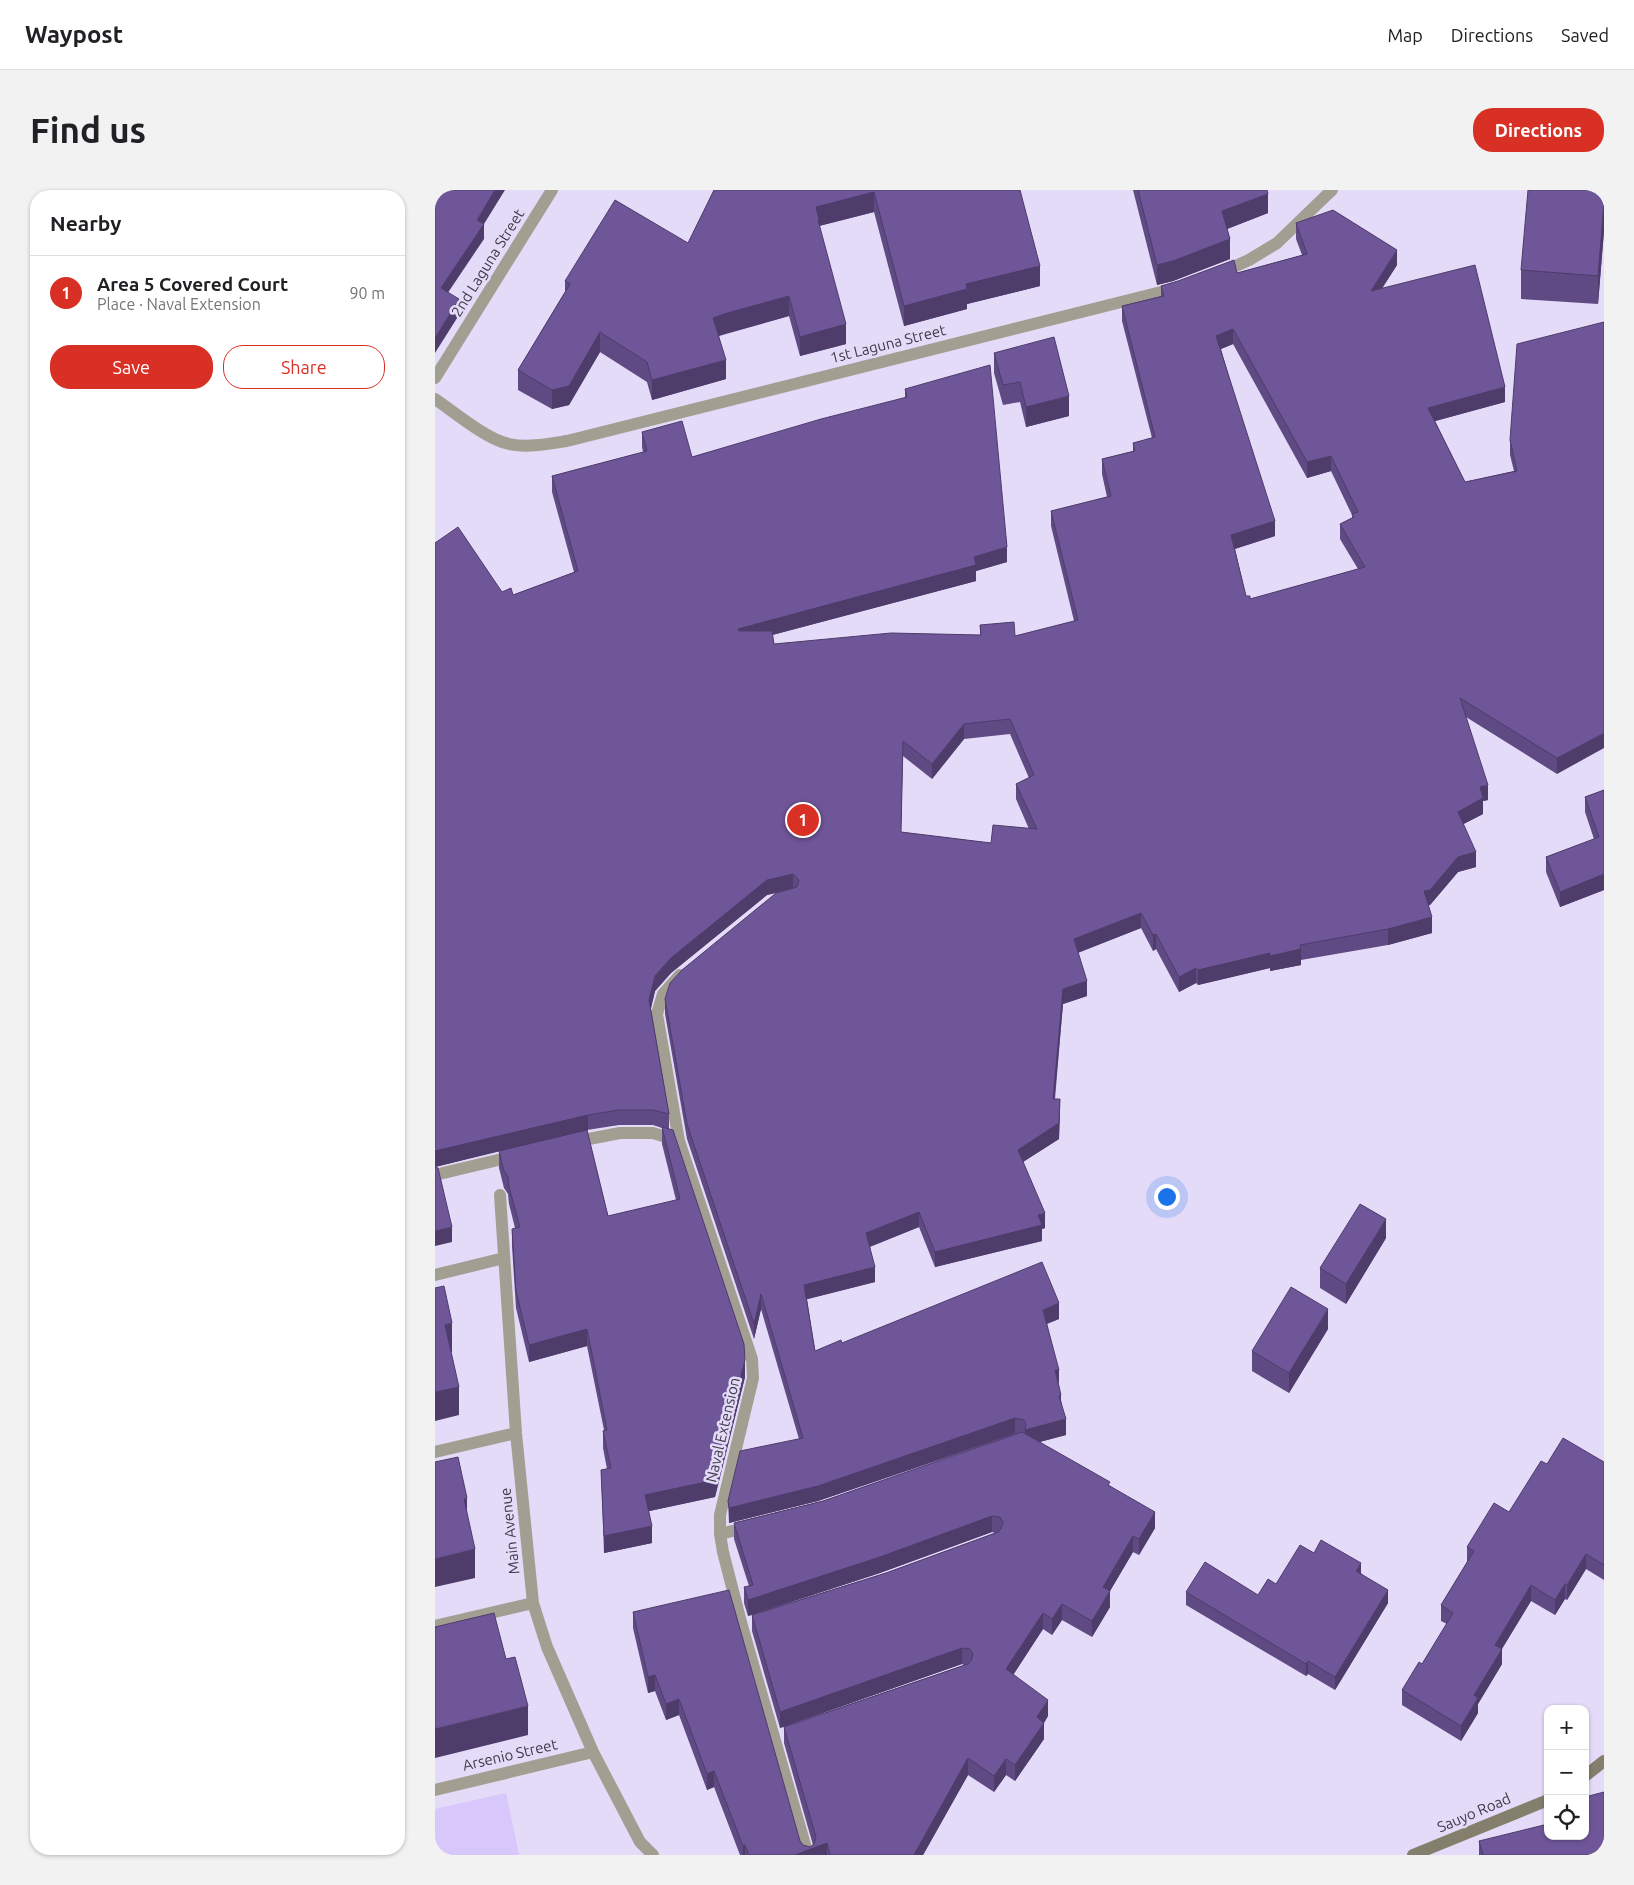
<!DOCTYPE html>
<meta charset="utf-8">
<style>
:root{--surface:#fff;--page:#f2f2f2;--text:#202124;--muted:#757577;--line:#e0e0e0;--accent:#d93025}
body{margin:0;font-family:Ubuntu,sans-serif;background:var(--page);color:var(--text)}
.controls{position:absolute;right:15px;bottom:15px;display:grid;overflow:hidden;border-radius:10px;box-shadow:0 1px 4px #0004}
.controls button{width:45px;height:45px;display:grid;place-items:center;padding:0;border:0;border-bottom:1px solid var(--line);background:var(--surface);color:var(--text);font:25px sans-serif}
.you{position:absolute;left:731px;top:1006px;width:18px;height:18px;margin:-12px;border:4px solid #fff;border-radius:50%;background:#1a73e8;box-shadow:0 0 0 8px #1a73e833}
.badge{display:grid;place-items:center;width:32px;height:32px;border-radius:50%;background:var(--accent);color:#fff;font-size:16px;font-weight:700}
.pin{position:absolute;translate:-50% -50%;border:2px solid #fff;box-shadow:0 1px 5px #0006}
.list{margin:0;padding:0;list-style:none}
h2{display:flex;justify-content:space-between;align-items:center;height:65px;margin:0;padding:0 20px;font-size:21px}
h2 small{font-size:16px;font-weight:400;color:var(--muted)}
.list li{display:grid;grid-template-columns:32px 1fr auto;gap:15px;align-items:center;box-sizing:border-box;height:75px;padding:0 20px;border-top:1px solid var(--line)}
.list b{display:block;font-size:19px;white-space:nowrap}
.list p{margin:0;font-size:16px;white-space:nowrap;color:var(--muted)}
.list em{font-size:16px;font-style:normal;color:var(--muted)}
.actions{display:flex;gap:10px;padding:15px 20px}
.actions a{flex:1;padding:11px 0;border:1px solid var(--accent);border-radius:20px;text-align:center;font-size:18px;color:var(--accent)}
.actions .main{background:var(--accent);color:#fff}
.icon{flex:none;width:28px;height:28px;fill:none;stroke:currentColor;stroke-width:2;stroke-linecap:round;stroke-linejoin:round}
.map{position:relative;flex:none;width:1169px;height:1665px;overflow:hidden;border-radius:20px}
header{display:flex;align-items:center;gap:30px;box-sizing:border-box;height:70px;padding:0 25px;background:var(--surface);border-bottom:1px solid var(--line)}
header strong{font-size:24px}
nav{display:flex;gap:28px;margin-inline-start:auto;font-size:18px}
.intro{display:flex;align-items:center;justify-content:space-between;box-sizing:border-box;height:120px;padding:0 30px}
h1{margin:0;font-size:35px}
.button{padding:12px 22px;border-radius:20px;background:var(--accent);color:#fff;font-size:18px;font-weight:700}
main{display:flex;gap:30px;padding:0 30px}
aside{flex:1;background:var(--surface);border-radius:20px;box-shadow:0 1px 4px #0004}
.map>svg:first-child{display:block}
.green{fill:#d7c7fa}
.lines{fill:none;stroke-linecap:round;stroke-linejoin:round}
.lane{stroke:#a29f92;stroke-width:12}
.street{stroke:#a29f92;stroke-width:12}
.secondary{stroke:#847f6c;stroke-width:12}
.wall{fill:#5f4a84;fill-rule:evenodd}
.shaded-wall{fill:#4e3c6b}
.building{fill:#6f5699;stroke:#4e3c6b;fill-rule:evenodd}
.labels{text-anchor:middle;stroke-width:5;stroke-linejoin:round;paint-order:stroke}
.street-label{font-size:15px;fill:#3e3a46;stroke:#e4dbf9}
</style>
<header>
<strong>Waypost</strong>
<nav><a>Map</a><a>Directions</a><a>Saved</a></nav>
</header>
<div class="intro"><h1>Find us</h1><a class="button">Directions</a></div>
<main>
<aside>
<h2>Nearby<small></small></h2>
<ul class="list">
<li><span class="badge">1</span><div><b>Area 5 Covered Court</b><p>Place · Naval Extension</p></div><em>90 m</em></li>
</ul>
<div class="actions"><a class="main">Save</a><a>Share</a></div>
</aside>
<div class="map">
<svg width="1169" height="1665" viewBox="0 0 1169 1665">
<rect width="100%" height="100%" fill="#e4dbf9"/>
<!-- green -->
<path class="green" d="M 71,1603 L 84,1665 L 0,1665 L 0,1619 Z"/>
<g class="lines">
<!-- lane -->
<path class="lane" d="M 285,1344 L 314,1337"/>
<!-- street -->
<path class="street" d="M 785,83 L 814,70 L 842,53 L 897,0
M 0,188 L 117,0
M 0,209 C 19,222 51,249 74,254 C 93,258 113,254 132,251 L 742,98
M 244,951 L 222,824 L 228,804 L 245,785
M 138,952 L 185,943 L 218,943 L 244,951 L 317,1169 L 318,1188 L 285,1325 L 285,1344 L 288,1362 L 307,1436 L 373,1665
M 0,985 L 80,966
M 65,1005 L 81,1243 L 98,1413 L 112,1457 L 158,1562 L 205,1652 L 218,1665
M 0,1085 L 69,1068
M 0,1262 L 81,1243
M 0,1436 L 98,1413
M 0,1600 L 158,1562"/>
<!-- secondary -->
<path class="secondary" d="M 1150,1586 L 1169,1571
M 978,1665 L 1113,1610"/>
</g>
<!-- wall -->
<path class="wall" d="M 279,0 L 585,0 L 605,96 L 532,114 L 532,119 L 469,136 L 439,22 L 384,36 L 411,154 L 365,166 L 354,126 L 284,146 L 291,189 L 217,210 L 212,192 L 165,162 L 134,215 L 117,219 L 83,200 L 83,180 L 130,102 L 130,91 L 253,53 Z
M 698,0 L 832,0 L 833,23 L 792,39 L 795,69 L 738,91 L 722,95 Z
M 1169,0 L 1169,41 L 1163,114 L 1086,109 L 1086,80 Z
M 861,33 L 962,75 L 947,98 L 1070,212 L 1000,231 L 1030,292 L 1079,281 L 1075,265 L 1075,250 L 1169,132 L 1122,584 L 1031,527 L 1053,610 L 1048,611 L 1048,624 L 1028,634 L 1041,677 L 1023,682 L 995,715 L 993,715 L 997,743 L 953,755 L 866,770 L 866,775 L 835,781 L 835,778 L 763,795 L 761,793 L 744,802 L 721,759 L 718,761 L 706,738 L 643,763 L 652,806 L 628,814 L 620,909 L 625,924 L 624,949 L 588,972 L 610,1038 L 607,1039 L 607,1051 L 500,1077 L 484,1037 L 435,1057 L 440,1092 L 372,1109 L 380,1161 L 407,1153 L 624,1129 L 612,1134 L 624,1195 L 631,1245 L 604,1252 L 675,1296 L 720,1338 L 704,1365 L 698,1362 L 675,1401 L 675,1417 L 657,1447 L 627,1430 L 617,1445 L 608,1439 L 578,1485 L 613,1526 L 609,1533 L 609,1549 L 580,1591 L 571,1585 L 559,1602 L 533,1585 L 488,1665 L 305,1665 L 279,1597 L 272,1600 L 244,1525 L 231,1530 L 220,1501 L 213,1503 L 198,1438 L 198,1422 L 368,1655 L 375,1657 L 378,1655 L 349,1553 L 349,1537 L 529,1475 L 527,1474 L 345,1538 L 317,1441 L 317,1425 L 451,1383 L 560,1343 L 557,1342 L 445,1383 L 313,1426 L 309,1413 L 309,1397 L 314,1396 L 299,1349 L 299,1333 L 388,1311 L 582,1244 L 383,1311 L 294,1333 L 293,1311 L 364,1249 L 326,1119 L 319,1149 L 252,949 L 230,824 L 230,809 L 348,701 L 332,705 L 236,783 L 220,801 L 216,819 L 234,924 L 234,939 L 310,1187 L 280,1307 L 214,1321 L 217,1353 L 169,1363 L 166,1280 L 172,1279 L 168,1258 L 168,1241 L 169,1240 L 152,1156 L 94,1172 L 81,1118 L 77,1056 L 77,1039 L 80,1038 L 74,1014 L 73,1004 L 69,998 L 64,978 L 64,961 L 0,977 L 0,353 L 67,402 L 78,405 L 139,382 L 117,302 L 117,286 L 208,262 L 207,257 L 207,242 L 257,267 L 470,208 L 470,199 L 572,372 L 541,381 L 541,391 L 337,445 L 339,454 L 545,445 L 545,435 L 580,446 L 639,431 L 616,336 L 616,321 L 672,307 L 667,284 L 667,269 L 698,261 L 698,253 L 717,248 L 687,131 L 687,116 L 726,106 L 726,96 L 802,83 L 867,65 L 861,49 ZM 798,154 L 872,288 L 896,281 L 917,325 L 917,328 L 905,334 L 905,349 L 923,379 L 815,409 L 811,406 L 800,359 L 840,346 L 786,159 ZM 575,544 L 594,588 L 581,594 L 581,609 L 594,639 L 556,653 L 466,642 L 468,566 L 497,589 L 529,549 ZM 184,935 L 218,935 L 227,938 L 227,954 L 241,1010 L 173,1026 L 152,940 Z
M 559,163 L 634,226 L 591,237 L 585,212 L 568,215 L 559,183 Z
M 1169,600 L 1169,700 L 1125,717 L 1111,682 L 1111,667 L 1159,649 L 1150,622 L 1150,607 Z
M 951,1048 L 911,1114 L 885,1098 L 885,1078 Z
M 893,1139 L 854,1203 L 817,1181 L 817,1161 Z
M 1169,1272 L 1169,1390 L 1151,1379 L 1132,1410 L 1130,1409 L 1120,1425 L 1096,1411 L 1067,1459 L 1067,1474 L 1043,1514 L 1043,1523 L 1026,1551 L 967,1515 L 967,1500 L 987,1474 L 1012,1434 L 1006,1431 L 1006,1415 L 1032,1372 L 1032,1357 L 1074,1322 L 1112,1274 Z
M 879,1363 L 926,1383 L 953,1413 L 900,1500 L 873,1484 L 871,1486 L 751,1415 L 751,1402 L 823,1405 L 841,1394 Z
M 1150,1646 L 1169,1665 L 1044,1665 L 1044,1651 Z"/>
<!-- shaded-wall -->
<path class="shaded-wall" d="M 60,0 L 70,0 L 49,34 L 49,49 L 6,113 L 6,98 L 42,30 Z
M 439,2 L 439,22 L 384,36 L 384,50 L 381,17 Z
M 833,4 L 833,23 L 787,41 L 787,21 Z
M 1169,12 L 1169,41 L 1163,114 L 1163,86 Z
M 795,49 L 795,69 L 738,91 L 722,95 L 722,75 Z
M 962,60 L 962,75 L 936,116 L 936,101 Z
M 605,76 L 605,96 L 532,114 L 532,119 L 469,136 L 469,116 L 531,94 Z
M 354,106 L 354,126 L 289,144 L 278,148 L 278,128 L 289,124 Z
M 24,109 L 24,125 L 0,163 L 0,148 Z
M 411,134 L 411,154 L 365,166 L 365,147 Z
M 798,139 L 798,154 L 781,161 L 781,146 Z
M 165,142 L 165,162 L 134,215 L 117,219 L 117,200 Z
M 291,170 L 291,189 L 217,210 L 217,190 Z
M 1070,197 L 1070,212 L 993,233 L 993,218 Z
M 634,206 L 634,226 L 591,237 L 591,217 Z
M 896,266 L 896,281 L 872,288 L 872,272 Z
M 840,331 L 840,346 L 796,360 L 796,345 Z
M 572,357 L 572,372 L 541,381 L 541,391 L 303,454 L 303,439 Z
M 529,534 L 529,549 L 497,589 L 497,574 Z
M 1169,543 L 1169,558 L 1122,584 L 1122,568 Z
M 1053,595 L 1053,610 L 1048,611 L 1048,624 L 1023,637 L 1023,622 L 1045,597 Z
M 1041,662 L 1041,677 L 1023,682 L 995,715 L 989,716 L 989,701 L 1023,667 Z
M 358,684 L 358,699 L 332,705 L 236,783 L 220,801 L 214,825 L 214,810 L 220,786 L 236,768 L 332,690 Z
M 1169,684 L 1169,700 L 1125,717 L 1125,702 Z
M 706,723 L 706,738 L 639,764 L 639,749 Z
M 997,727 L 997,743 L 953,755 L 953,739 Z
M 721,744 L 721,759 L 718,761 L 718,745 Z
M 866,759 L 866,775 L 835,781 L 835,766 Z
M 835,763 L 835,778 L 763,795 L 763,780 Z
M 761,778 L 761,793 L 744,802 L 744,787 Z
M 652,791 L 652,806 L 628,814 L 618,924 L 618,909 L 628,799 Z
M 625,909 L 624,949 L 583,975 L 583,960 Z
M 153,925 L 153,940 L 0,977 L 0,961 Z
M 484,1022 L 484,1037 L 431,1058 L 431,1043 Z
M 610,1023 L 610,1038 L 607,1039 L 607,1051 L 500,1077 L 500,1062 Z
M 951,1029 L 951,1048 L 911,1114 L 911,1094 Z
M 17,1037 L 17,1052 L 0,1056 L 0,1041 Z
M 440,1077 L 440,1092 L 369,1110 L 369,1095 Z
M 326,1104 L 326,1119 L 319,1149 L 319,1134 Z
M 624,1113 L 624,1129 L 608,1135 L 608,1120 Z
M 893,1119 L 893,1139 L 854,1203 L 854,1183 Z
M 17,1133 L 17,1162 L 10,1164 L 10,1135 Z
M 152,1139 L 152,1156 L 94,1172 L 94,1155 Z
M 310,1170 L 310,1187 L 280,1307 L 210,1322 L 210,1305 Z
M 620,1180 L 624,1180 L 624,1195 Z
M 24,1197 L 24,1225 L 0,1231 L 0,1202 Z
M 626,1205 L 626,1220 L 624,1206 Z
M 580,1228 L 580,1243 L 383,1311 L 294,1333 L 294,1318 Z
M 631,1229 L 631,1245 L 590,1256 L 590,1240 Z
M 32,1308 L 32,1336 L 29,1309 Z
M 720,1322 L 720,1338 L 704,1365 L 704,1349 Z
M 557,1326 L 557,1342 L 445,1383 L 313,1426 L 313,1410 Z
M 217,1336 L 217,1353 L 169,1363 L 169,1346 Z
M 698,1346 L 698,1362 L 675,1401 L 675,1417 L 657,1447 L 657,1431 L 668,1397 Z
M 40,1359 L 40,1388 L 0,1397 L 0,1369 Z
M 1151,1364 L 1151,1379 L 1132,1410 L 1132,1395 Z
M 926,1373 L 926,1386 L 921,1381 Z
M 1130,1394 L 1130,1409 L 1120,1425 L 1120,1410 Z
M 1096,1395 L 1096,1411 L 1060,1470 L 1060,1455 Z
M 953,1400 L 953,1413 L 900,1500 L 900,1487 Z
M 627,1414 L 627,1430 L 617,1445 L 617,1429 Z
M 608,1423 L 608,1439 L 571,1496 L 571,1479 Z
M 527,1458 L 527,1474 L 345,1538 L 345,1522 Z
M 1067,1459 L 1067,1474 L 1043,1514 L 1043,1523 L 1026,1551 L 1026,1536 L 1039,1505 Z
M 873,1471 L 873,1484 L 871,1486 L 871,1474 Z
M 220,1485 L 220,1501 L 213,1503 L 213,1487 Z
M 244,1509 L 244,1525 L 231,1530 L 231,1514 Z
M 613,1510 L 613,1526 L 602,1544 L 602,1527 Z
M 93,1516 L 93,1545 L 0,1568 L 0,1539 Z
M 609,1533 L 609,1549 L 580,1591 L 580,1575 Z
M 533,1568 L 533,1585 L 488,1665 L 479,1665 Z
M 571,1569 L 571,1585 L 559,1602 L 559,1586 Z
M 279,1581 L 279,1597 L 272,1600 L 272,1584 Z
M 392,1653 L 392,1665 L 360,1665 Z
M 310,1655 L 310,1665 L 308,1665 L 308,1656 Z"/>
<!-- building -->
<path class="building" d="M 0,0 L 60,0 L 42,30 L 49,34 L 6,98 L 24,109 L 0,148 Z
M 279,0 L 585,0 L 605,76 L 531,94 L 532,99 L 469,116 L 439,2 L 381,17 L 384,30 L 383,30 L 411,134 L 365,147 L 354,106 L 289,124 L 278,128 L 291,170 L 217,190 L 212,172 L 165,142 L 134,196 L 117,200 L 83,180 L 135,94 L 130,91 L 180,10 L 253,53 Z
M 703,0 L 832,0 L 833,4 L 787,21 L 795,49 L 738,71 L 722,75 Z
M 1093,0 L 1169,0 L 1169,12 L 1163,86 L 1086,80 Z
M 898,20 L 962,60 L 936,101 L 1040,75 L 1070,197 L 993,218 L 1030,292 L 1082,281 L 1075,250 L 1082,154 L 1169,132 L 1169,543 L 1122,568 L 1025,508 L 1053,595 L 1045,597 L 1048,608 L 1023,622 L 1041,662 L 1023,667 L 995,700 L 989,701 L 997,727 L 953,739 L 865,755 L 866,759 L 835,766 L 835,763 L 763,780 L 761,778 L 744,787 L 721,744 L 718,745 L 706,723 L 639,749 L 652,791 L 628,799 L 618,909 L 625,909 L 624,933 L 583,960 L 610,1023 L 603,1025 L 607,1035 L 500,1062 L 484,1022 L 431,1043 L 440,1077 L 369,1095 L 380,1161 L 406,1150 L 407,1153 L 607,1072 L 624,1113 L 608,1120 L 624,1180 L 620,1180 L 626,1205 L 624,1206 L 631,1229 L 590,1240 L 591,1234 L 589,1230 L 580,1228 L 383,1296 L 294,1318 L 293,1311 L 305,1261 L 368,1248 L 326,1104 L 319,1134 L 252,934 L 230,809 L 235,793 L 247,780 L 341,703 L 362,697 L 364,690 L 358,684 L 332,690 L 236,768 L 220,786 L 214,810 L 234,924 L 218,920 L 184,920 L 153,925 L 0,961 L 0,353 L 23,337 L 67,402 L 76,398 L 78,405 L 143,381 L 117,286 L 212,261 L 207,242 L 247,231 L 257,267 L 386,229 L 472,207 L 470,199 L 555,175 L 572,357 L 539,367 L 541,375 L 303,439 L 304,441 L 337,441 L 339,454 L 456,443 L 546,445 L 545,435 L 579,432 L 580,446 L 643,430 L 616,321 L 676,306 L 667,269 L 700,261 L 698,253 L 720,247 L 687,116 L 729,106 L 726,96 L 743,91 L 799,70 L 802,83 L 872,64 L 861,33 ZM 798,139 L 872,272 L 896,266 L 923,322 L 917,324 L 919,327 L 905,334 L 930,377 L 815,409 L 815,406 L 811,406 L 796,345 L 840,331 L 781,146 ZM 575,529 L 599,585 L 581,594 L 602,639 L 558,635 L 556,653 L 466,642 L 468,551 L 497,574 L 529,534 Z
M 619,147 L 634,206 L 591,217 L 585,192 L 568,195 L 559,163 Z
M 1169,600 L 1169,684 L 1125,702 L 1111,667 L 1164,647 L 1150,607 Z
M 227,937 L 238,940 L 309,1154 L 310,1170 L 280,1290 L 210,1305 L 217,1336 L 169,1346 L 166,1280 L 176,1278 L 168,1241 L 172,1240 L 152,1139 L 94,1155 L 81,1101 L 77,1039 L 85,1037 L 74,997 L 73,987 L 69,981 L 64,961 L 152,940 L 173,1026 L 245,1009 Z
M 0,977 L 3,978 L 17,1037 L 0,1041 Z
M 925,1014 L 951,1029 L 911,1094 L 885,1078 Z
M 9,1096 L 17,1133 L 10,1135 L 24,1197 L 0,1202 L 0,1098 Z
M 856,1097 L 893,1119 L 854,1183 L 817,1161 Z
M 587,1242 L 675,1292 L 673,1295 L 720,1322 L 704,1349 L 698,1346 L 668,1397 L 675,1401 L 657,1431 L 627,1414 L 617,1429 L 608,1423 L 571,1479 L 613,1510 L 602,1527 L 609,1533 L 580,1575 L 571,1569 L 559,1586 L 533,1568 L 479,1665 L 395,1665 L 392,1653 L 360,1665 L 314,1665 L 310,1655 L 308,1656 L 279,1581 L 272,1584 L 244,1509 L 231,1514 L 220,1485 L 213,1487 L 198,1422 L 294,1400 L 365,1651 L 368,1655 L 375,1657 L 379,1654 L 381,1647 L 349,1537 L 533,1474 L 536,1471 L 538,1464 L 535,1459 L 527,1458 L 345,1522 L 317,1425 L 451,1383 L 563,1342 L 566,1339 L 568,1332 L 565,1327 L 557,1326 L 445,1367 L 313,1410 L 309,1397 L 318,1395 L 299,1333 L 388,1311 Z
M 1128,1248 L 1169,1272 L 1169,1375 L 1151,1364 L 1132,1395 L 1130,1394 L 1120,1410 L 1096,1395 L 1060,1455 L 1067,1459 L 1039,1505 L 1043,1508 L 1026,1536 L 967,1500 L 984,1472 L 987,1474 L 1018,1423 L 1006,1415 L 1039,1361 L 1032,1357 L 1059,1313 L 1074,1322 L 1106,1271 L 1112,1274 Z
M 23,1267 L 32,1308 L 29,1309 L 40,1359 L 0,1369 L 0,1272 Z
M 886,1350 L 926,1373 L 921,1381 L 953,1400 L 900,1487 L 873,1471 L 871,1474 L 751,1402 L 770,1372 L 823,1405 L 833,1389 L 841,1394 L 865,1355 L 879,1363 Z
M 59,1423 L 71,1469 L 80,1467 L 93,1516 L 0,1539 L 0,1437 Z
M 1169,1602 L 1169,1665 L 1048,1665 L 1044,1651 L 1113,1634 L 1113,1646 L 1150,1646 L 1150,1607 Z"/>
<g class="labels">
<!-- street labels -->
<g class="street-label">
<text transform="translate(53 73) rotate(-58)" y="5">2nd Laguna Street</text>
<text transform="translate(453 154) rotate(-14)" y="5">1st Laguna Street</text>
<text transform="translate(288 1240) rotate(-77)" y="5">Naval Extension</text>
<text transform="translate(75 1341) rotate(-96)" y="5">Main Avenue</text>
<text transform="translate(75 1565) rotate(-13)" y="5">Arsenio Street</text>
<text transform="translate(1039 1623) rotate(-23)" y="5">Sauyo Road</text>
</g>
</g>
</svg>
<div class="controls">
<button>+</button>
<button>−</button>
<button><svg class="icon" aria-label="locate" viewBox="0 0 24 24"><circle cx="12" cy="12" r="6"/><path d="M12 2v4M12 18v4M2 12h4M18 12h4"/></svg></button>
</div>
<div class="you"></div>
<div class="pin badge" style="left:368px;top:630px">1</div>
</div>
</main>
